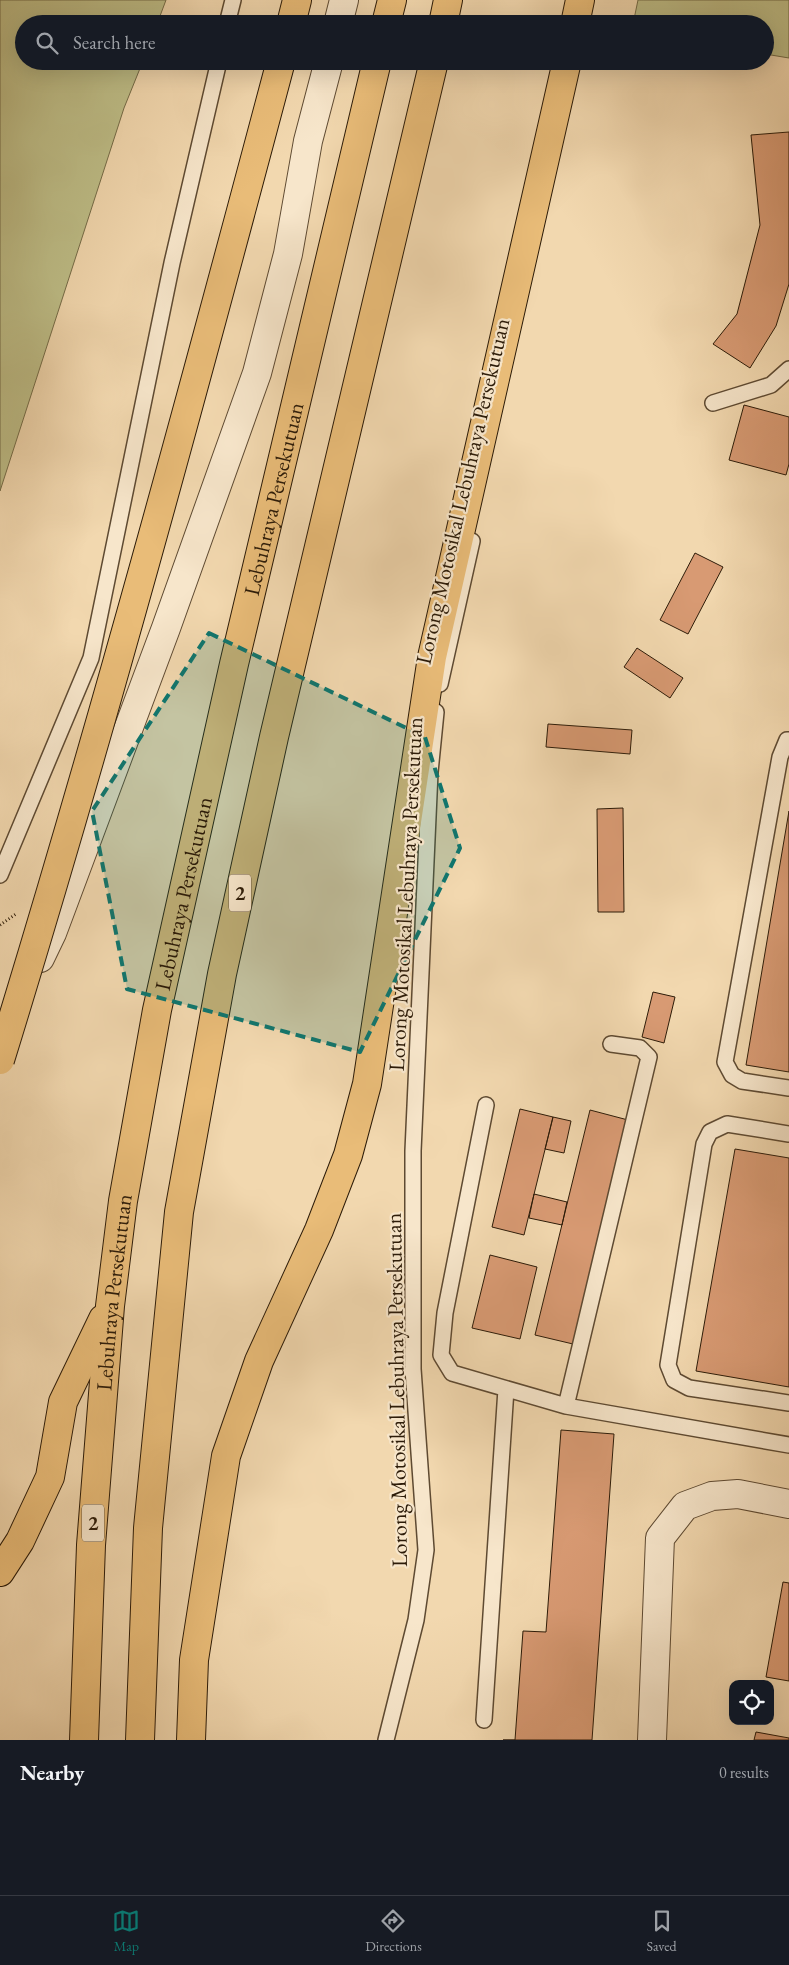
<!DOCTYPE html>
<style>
:root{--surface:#171b24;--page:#20242c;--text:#f1f3f6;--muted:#9ea1a6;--line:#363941;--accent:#0f766e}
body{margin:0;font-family:"EB Garamond",serif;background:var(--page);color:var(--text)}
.controls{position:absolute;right:15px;bottom:15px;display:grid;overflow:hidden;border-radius:10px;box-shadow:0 5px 20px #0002}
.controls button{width:45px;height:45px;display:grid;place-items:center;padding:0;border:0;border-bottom:1px solid var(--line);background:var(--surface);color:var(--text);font:25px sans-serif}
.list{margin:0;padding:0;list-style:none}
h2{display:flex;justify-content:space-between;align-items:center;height:65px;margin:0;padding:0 20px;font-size:21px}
h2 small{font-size:16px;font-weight:400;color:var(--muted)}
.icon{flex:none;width:28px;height:28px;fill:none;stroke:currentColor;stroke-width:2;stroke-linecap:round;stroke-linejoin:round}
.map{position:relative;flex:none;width:789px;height:1740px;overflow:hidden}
.search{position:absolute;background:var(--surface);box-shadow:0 5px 20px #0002;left:15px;right:15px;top:15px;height:55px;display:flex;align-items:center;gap:12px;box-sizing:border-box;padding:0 18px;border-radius:28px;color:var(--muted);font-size:19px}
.sheet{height:155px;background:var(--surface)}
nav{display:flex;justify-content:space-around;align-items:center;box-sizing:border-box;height:70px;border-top:1px solid var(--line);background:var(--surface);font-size:14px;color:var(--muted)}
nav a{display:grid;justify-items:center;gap:2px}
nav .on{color:var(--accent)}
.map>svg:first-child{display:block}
.green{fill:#bebe88;stroke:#756c48}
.building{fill:#d89a73;stroke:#2c1b08}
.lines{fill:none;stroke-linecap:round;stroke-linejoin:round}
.lane-casing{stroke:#5e4a32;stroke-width:18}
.street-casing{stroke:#5e4a32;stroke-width:30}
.highway-casing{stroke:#2c1b08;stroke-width:30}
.path{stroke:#2c1b08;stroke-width:3;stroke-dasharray:1 2.5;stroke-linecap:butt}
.lane{stroke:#f7e6cb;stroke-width:15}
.street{stroke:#f7e6cb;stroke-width:28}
.highway{stroke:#e9bc78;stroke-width:28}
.highway-bridge-casing{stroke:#2c1b08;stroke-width:30;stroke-linecap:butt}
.highway-bridge{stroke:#e9bc78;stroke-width:28}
.marked{fill:#0f766e;fill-opacity:0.2;stroke:#0f766e;stroke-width:4;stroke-dasharray:10 6;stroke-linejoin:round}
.labels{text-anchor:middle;stroke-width:4.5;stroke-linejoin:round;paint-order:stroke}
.shield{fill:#f7e6cb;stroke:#695842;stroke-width:1}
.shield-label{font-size:21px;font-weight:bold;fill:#2c1b08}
.street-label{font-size:22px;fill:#2c1b08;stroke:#f7e6cb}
</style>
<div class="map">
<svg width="789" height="1740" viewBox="0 0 789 1740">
<rect width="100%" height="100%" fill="#f2d8af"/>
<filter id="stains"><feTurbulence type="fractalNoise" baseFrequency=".004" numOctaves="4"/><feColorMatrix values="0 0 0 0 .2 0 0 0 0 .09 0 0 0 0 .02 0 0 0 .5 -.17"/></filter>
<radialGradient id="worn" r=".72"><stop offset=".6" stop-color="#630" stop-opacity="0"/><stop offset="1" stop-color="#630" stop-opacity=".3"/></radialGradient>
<!-- green -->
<path class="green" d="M 0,0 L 166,0 L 157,24 L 24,24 L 24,61 L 143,61 L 124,108 L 0,491 Z
M 638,0 L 789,0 L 789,58 L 765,54 L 765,24 L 633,24 Z"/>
<!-- building -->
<path class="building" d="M 789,132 L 789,284 L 776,326 L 750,368 L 713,344 L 737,314 L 760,225 L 751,135 Z
M 744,405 L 789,417 L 789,464 L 786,475 L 729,460 Z
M 695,553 L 723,567 L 688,634 L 660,620 Z
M 637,648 L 683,678 L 670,698 L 624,667 Z
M 548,724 L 632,730 L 630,754 L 546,747 Z
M 623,808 L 624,912 L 598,912 L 597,809 Z
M 789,811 L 789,1072 L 746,1065 Z
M 653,992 L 675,997 L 664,1043 L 642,1037 Z
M 520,1109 L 553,1117 L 524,1235 L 492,1227 Z
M 590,1110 L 628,1120 L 573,1344 L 535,1335 Z
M 553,1117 L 571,1121 L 564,1153 L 545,1149 Z
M 735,1149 L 789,1158 L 789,1387 L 696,1371 Z
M 534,1194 L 567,1202 L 562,1225 L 529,1218 Z
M 490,1255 L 537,1267 L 520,1339 L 472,1328 Z
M 561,1430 L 614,1434 L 592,1740 L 503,1740 L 515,1740 L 523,1631 L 546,1632 Z
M 783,1582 L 789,1583 L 789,1681 L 766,1677 Z
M 756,1732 L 789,1738 L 789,1740 L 754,1740 Z"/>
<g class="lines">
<defs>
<path id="lane" d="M 227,24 L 233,0
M 713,403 L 771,385 L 789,369
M 440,684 L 472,541
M 789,740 L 787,740 L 780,757 L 725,1062 L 732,1075 L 742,1081 L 789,1088
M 0,875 L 91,658 L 172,263 L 219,61
M 486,1105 L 445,1313 L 441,1355 L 452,1373 L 566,1406 L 789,1445
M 789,1134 L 727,1124 L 710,1132 L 704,1144 L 668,1365 L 674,1380 L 689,1388 L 789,1403
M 566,1406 L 649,1057 L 640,1048 L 611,1044
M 484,1720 L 506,1389
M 386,1740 L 416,1620 L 426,1550 L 413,1369 L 413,1151 L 430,772 L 436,712"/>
<path id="street" d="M 338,24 L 344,0
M 40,958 L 52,933 L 166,628 L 257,373 L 288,254 L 308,141 L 329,61
M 652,1740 L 660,1538 L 685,1506 L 712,1496 L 738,1494 L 789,1504"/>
<g id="highway">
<path d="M 291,24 L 297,0"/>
<path d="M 386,24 L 392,0"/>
<path d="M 443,24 L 448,0"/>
<path d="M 575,24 L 580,0"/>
<path d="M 0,1572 L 20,1541 L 50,1477 L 63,1402 L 103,1319"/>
<path id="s1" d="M 84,1740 L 91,1545 L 110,1306 L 123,1201 L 157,1010 L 234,664 L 377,61"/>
<path d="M 140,1740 L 148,1528 L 179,1212 L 222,974 L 274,737 L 434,61"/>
<path d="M 191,1740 L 194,1660 L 226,1456 L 259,1361 L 319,1230 L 348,1155 L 367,1084 L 432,657 L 567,61"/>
</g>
</defs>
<!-- lane casing -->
<use href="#lane" class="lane-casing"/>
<!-- street casing -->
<use href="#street" class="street-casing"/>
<!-- highway casing -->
<use href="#highway" class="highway-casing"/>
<!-- path -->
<path class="path" d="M 0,925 L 16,914"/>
<!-- lane -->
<use href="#lane" class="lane"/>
<!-- street -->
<use href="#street" class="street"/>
<!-- highway -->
<use href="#highway" class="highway"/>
<defs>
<path id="highway-bridge" d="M 0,1060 C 102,729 192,396 281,61"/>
</defs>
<!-- highway-bridge casing -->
<use href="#highway-bridge" class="highway-bridge-casing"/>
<!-- highway-bridge -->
<use href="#highway-bridge" class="highway-bridge"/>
</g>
<!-- marked area -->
<path class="marked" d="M 209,633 L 425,737 L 460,848 L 360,1052 L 127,989 L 92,811 Z"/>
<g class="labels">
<!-- shield labels -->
<g class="shield">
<rect x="229" y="874.5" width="22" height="37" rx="4"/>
<rect x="82" y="1504.5" width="22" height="37" rx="4"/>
</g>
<g class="shield-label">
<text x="240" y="900">2</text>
<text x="93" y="1530">2</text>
</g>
<!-- street labels -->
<g class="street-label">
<text transform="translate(462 491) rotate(-77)" y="8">Lorong Motosikal Lebuhraya Persekutuan</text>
<text dy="8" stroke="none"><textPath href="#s1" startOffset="1259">Lebuhraya Persekutuan</textPath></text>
<text dy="8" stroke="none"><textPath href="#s1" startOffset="854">Lebuhraya Persekutuan</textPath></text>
<text transform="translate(405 894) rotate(-87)" y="8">Lorong Motosikal Lebuhraya Persekutuan</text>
<text dy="8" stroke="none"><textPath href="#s1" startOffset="449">Lebuhraya Persekutuan</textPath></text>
<text transform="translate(396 1390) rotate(-91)" y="8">Lorong Motosikal Lebuhraya Persekutuan</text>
</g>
</g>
<rect width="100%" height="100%" filter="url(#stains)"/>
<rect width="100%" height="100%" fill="url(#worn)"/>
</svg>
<div class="controls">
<button><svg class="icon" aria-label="locate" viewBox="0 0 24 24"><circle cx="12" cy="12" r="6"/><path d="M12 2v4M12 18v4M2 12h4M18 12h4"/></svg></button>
</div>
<div class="search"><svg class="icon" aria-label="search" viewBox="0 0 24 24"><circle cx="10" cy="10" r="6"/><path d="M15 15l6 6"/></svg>Search here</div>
</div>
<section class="sheet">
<h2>Nearby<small>0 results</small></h2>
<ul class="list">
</ul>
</section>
<nav>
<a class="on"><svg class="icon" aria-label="map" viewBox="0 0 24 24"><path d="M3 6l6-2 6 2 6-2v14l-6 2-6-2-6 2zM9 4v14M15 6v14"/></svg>Map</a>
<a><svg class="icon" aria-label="directions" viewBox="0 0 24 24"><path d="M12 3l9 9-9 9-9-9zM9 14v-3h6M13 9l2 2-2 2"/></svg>Directions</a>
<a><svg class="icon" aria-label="saved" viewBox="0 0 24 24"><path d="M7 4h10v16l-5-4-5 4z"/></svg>Saved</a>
</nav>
